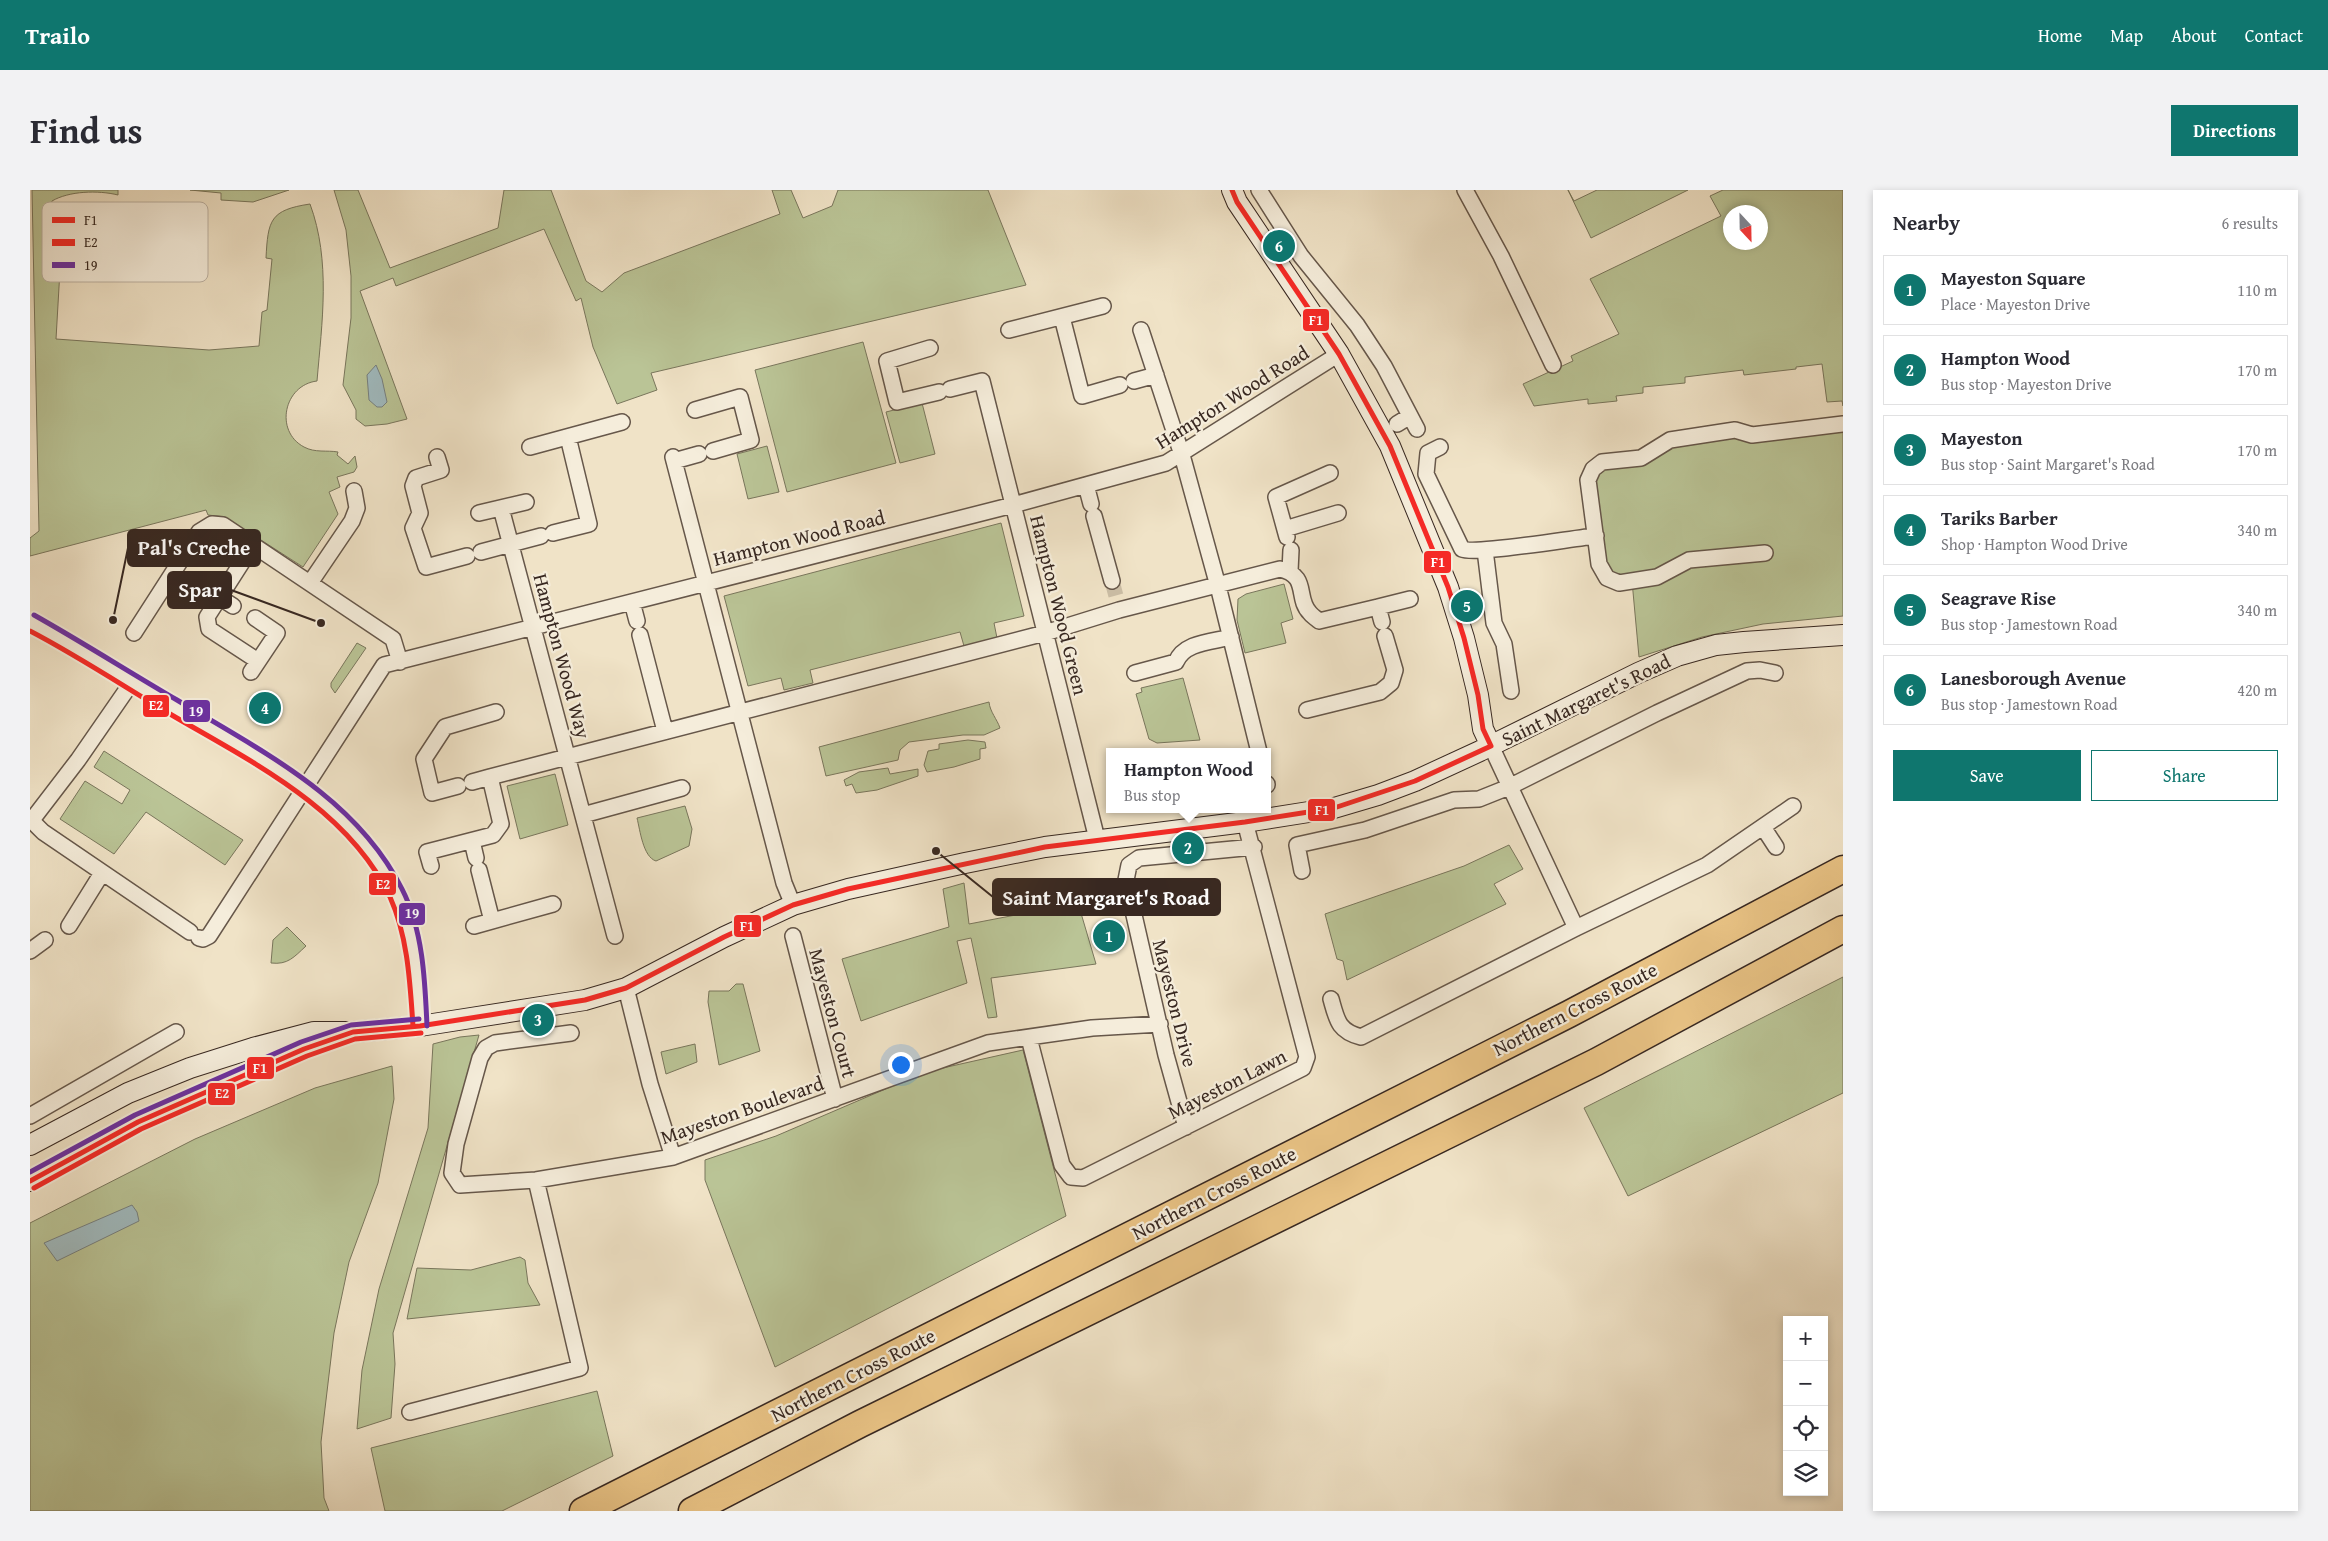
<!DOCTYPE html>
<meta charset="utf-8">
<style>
:root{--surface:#fff;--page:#f2f2f3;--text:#2b2b33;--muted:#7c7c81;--line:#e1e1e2;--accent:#0f766e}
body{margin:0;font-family:"Gentium Book Plus",serif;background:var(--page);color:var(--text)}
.controls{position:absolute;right:15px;bottom:15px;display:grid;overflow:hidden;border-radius:0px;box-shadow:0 2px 8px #0003}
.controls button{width:45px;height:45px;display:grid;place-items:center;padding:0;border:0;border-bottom:1px solid var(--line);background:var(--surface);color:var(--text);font:25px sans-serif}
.compass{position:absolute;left:1693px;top:15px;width:45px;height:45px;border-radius:50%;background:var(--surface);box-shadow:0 2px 8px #0003;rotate:158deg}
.you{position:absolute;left:870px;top:874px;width:18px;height:18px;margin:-12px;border:4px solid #fff;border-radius:50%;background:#1a73e8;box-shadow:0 0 0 8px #1a73e833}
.badge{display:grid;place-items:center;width:32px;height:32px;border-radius:50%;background:var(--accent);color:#fff;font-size:16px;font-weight:700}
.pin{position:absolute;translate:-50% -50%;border:2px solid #fff;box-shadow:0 1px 5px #0006}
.popup{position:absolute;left:1076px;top:558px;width:165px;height:65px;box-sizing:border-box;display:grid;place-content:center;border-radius:0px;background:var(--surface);filter:drop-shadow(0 1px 4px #0005);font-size:16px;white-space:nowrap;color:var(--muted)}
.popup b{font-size:19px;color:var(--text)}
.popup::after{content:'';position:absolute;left:50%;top:100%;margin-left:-10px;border:10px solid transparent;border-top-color:var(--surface)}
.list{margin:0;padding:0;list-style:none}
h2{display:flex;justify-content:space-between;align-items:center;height:65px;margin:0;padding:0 20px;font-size:21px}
h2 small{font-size:16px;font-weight:400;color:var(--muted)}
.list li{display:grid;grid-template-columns:32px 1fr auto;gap:15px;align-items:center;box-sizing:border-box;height:70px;margin:0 10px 10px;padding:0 10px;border:1px solid var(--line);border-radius:0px}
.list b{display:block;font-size:19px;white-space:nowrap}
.list p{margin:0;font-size:16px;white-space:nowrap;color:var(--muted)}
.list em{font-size:16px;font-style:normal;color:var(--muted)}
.actions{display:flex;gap:10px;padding:15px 20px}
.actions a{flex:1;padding:11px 0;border:1px solid var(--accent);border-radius:0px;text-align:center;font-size:18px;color:var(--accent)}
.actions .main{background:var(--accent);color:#fff}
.icon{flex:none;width:28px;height:28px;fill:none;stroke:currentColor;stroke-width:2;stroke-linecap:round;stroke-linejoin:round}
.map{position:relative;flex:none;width:1813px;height:1321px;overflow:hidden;border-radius:0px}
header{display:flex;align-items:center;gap:30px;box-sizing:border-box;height:70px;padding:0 25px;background:var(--accent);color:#fff}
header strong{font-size:24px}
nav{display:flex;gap:28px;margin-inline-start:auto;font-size:18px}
.intro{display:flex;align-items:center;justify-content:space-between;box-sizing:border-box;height:120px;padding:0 30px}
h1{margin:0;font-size:35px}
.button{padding:12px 22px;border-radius:0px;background:var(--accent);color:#fff;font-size:18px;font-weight:700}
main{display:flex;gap:30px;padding:0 30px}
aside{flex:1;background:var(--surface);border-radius:0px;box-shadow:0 2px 8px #0003}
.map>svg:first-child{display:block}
.green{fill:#bac496;stroke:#79765c;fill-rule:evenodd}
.water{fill:#a0bbc0;stroke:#768080}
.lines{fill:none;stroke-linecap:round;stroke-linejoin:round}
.street-tunnel{stroke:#cbbea6;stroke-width:15;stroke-dasharray:15 8;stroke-linecap:butt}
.street-casing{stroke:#66574a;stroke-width:18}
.secondary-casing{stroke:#382821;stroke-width:22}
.highway-casing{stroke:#382821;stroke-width:29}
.street{stroke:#f5eddb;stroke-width:15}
.secondary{stroke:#f5eddb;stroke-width:20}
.highway{stroke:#e8c284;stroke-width:26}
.bus-1-casing{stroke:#f5eddb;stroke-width:9}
.bus-2-casing{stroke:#f5eddb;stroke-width:9}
.bus-3-casing{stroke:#f5eddb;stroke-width:9}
.bus-1{stroke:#f52a26;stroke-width:5}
.bus-2{stroke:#f52a26;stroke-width:5}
.bus-3{stroke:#6c30a1;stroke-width:5}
.labels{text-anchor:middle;stroke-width:4.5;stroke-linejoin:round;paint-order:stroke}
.street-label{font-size:20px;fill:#382821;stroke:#f5eddb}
.key{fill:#f5eddb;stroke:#bcb2a3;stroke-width:1}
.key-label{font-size:14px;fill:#382821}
.leader{fill:none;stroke:#382821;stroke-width:2}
.callout-dot{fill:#382821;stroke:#f5eddb;stroke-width:2}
.callout{fill:#382821;stroke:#382821;stroke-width:2}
.callout-label{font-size:21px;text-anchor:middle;font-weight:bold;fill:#fff}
.line-badge{stroke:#f5eddb;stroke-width:2}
.badge-label{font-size:14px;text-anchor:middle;font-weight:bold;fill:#fff}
</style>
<header>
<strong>Trailo</strong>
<nav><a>Home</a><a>Map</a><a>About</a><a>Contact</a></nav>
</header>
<div class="intro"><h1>Find us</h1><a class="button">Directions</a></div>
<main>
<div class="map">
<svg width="1813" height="1321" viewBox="0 0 1813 1321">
<rect width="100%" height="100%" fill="#f0e3c7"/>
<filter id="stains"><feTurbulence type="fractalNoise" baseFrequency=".004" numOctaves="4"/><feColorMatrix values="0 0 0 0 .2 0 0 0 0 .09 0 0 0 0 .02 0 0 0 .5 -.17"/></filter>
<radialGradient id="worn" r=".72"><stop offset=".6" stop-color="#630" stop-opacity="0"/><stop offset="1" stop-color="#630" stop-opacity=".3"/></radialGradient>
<!-- green -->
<path class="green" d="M 2,0 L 88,0 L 88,5 C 68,0 39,1 22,11 L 19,23 L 27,24 C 38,8 65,15 81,15 L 80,30 L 33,28 L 26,149 L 179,160 L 229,156 L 232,122 L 237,120 L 242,69 L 236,68 C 238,30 240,20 280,14 C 301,71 292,132 287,191 C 254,195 244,241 274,257 C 285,263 297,260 308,262 L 307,265 L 318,274 L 325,266 L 327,277 L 324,282 L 307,287 L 310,297 L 299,302 L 308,324 L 273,377 L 195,327 L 178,325 L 176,320 L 0,366 L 0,348 L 9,341 Z
M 160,0 L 259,0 L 223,12 L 191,10 L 191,3 Z
M 304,0 L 328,0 L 360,78 L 468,38 L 474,0 L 521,0 L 556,91 L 572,102 L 594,83 L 750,24 L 742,0 L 761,0 L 773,28 L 802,16 L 808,0 L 958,0 L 996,95 L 621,183 L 627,200 L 587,214 L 563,157 L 551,108 L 546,111 L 514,39 L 366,96 L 363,88 L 330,101 L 377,229 L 357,234 L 335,236 L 326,229 L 326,220 L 313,195 L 321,128 L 321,86 L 316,40 Z
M 1538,0 L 1544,11 L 1567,0 L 1658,0 L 1561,48 Z
M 1693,0 L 1813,0 L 1813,216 L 1812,211 L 1797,212 L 1792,174 L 1766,177 L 1766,179 L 1714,185 L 1713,180 L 1655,187 L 1655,193 L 1613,197 L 1613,203 L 1586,206 L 1587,211 L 1558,214 L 1558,209 L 1504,216 L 1493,194 L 1543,171 L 1541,166 L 1589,144 L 1560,89 L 1691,26 L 1680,6 ZM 1700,22 L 1730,22 L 1730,52 L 1700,52 Z
M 833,152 L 866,273 L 757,302 L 725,180 Z
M 892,213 L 905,264 L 870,273 L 856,222 Z
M 1813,233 L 1813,426 L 1733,434 L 1672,447 L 1609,467 L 1602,391 L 1577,388 L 1563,279 L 1640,251 Z
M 737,256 L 749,302 L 718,309 L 707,264 Z
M 971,333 L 994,426 L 964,433 L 967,448 L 934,456 L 930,442 L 780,480 L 783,493 L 754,500 L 751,488 L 718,496 L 694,406 Z
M 1254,394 L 1263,429 L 1251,433 L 1256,453 L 1215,463 L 1207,430 L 1208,409 L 1216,404 Z
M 327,453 L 336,458 L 305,503 L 301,497 L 301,493 Z
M 1153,488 L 1170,550 L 1127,553 L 1119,549 L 1106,504 L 1112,502 L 1111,498 Z
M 959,512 C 960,522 967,529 970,538 L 954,545 L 933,545 L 879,552 L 870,560 L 868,570 L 796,586 L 789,557 Z
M 938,550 L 955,552 L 956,558 L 950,559 L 950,569 L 924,577 L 897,582 L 894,575 L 898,561 L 909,559 L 909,554 Z
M 74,561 L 213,650 L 195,675 L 116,622 L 84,664 L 30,629 L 55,591 L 92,614 L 100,600 L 64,577 Z
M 858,578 L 860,584 L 888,579 L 888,586 L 847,600 L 826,603 L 822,594 L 816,596 L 814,590 L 829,582 Z
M 525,584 L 538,635 L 490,649 L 477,596 Z
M 655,616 L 662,639 L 659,656 L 626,671 C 613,667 610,640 607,628 Z
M 1479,655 L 1493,679 L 1464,694 L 1476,714 L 1317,790 L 1313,771 L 1307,769 L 1295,724 L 1434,676 Z
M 934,693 L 939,734 L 1048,713 L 1066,774 L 961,788 L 967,827 L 958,828 L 941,748 L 927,751 L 937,793 L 831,831 L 812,769 L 919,737 L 913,699 Z
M 257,737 L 276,756 C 264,767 258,775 241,773 L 243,750 Z
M 1813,787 L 1813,903 L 1598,1006 L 1554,918 Z
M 706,794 L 713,794 L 730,861 L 689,875 L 678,812 L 679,801 L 699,801 Z
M 449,845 L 363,1143 L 365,1174 L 361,1228 L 327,1239 L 332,1180 L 349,1099 L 398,938 L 403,854 L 430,847 Z
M 665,854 L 667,872 L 636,884 L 631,862 Z
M 993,860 L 1036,1026 L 745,1177 L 675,990 L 675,970 L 746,946 L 895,882 Z
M 362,876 L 364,909 L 348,993 L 319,1072 L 304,1143 L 291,1252 L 294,1308 L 299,1321 L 0,1321 L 0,1033 L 165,949 L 285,898 Z
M 490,1067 L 495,1070 L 498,1093 L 510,1115 L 377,1129 L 387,1078 L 441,1080 Z
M 567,1201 L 583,1266 L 472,1321 L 355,1321 L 341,1258 Z"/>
<!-- water -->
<path class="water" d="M 346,175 L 352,189 L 357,212 L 352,217 L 347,217 L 339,210 L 337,185 Z
M 102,1015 L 107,1022 L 109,1031 L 27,1071 L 14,1053 Z"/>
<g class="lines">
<!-- street-tunnel -->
<path class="street-tunnel" d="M 1082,391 L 1086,406"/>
<defs>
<path id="street" d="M 1229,0 L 1271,66 L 1327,135 L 1354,176 L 1387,239
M 1435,0 L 1471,66 L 1523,175
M 1032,127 L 1052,206 L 1090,195
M 979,140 L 1073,116
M 1111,140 L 1152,265 L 1188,396 L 1229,562
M 900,158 L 857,171 L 867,212 L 909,202
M 1104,191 L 1126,185
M 920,199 L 952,191 L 1067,649
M 665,220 L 710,207 L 721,250 L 683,261
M 1367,234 L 1380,226
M 500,257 L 592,232
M 1410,257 L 1398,263 L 1396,284 L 1432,359 C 1446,365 1544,348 1566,346
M 407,267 L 411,280 L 386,288 L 383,296 L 390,323 L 383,338 L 396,377 L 437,366
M 643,267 L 754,693 L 763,715
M 644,271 L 669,264
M 1056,295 L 1061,314
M 471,318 L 585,746
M 449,323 L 496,312
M 1064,326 L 1082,391
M 1255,339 L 1308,323
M 523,343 L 559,334 L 538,247
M 1257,347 L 1246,307 L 1300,283
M 223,355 L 177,427 L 179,439 L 228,471
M 1455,360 L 1464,433 L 1474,454 L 1481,501
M 451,362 L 511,346
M 1735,363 L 1659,370 L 1627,387 L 1589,393 L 1577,388 L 1569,374 L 1558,290 L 1563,279 L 1572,272 L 1611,268 L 1640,250 L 1705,240 L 1722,245 L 1813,234
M 1260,381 L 1261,360
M 280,393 L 322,331 L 327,318 L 324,301
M 189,407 L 203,416
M 602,412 L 607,431
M 1348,417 L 1380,409
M 0,432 C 49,458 95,488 143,517 C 223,564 325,615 366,703 C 385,746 388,789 390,836
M 104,443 L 169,342 L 182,334 L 193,335 L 363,449 L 370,472
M 610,445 L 635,541
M 221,482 L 247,443 L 225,428
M 1105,483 L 1146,472 C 1154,452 1182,452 1201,447
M 1277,520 L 1350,502 L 1361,493 L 1365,480 L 1355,446
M 1461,556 L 1546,738
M 442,592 L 460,587
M 1237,594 L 1237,595
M 428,596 L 402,603 L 394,569 L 415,537 L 466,522
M 553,625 L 652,598
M 0,629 L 13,642 L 160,742
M 2,630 L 48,570 L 102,492
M 1733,637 L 1746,657
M 442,651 L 446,668
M 401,676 L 397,662 L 463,645 L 471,634 L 460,587 L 1015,443 L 1089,420 L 1250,379 C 1280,386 1265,408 1280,423 C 1282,426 1286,428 1289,431 L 1348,417 L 1352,432
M 449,680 L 462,731
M 1272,681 L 1267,655 L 1335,640 L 1424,610 L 1449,609 L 1479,597 L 1627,523 L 1717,481 L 1730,480 L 1745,483
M 39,736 L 72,683
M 444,736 L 523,714
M 763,746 L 805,909
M 169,748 L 173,749 L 179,746 L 354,475 L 983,315 L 1136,273 L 1309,164
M 0,761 L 15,750
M 596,798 L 620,894 L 643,967
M 1301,809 C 1307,830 1308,841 1331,847 L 1546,738 L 1677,675 L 1763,616
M 541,843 L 465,853 L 456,858 L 450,868 L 426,954 L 422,983 L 430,995 L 506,990 L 643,967 L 958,853 L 1062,838 L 1130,834
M 999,848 L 1032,975 L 1041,987 L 1053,988 L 1273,878 L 1277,867 L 1215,632
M 0,926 L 146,842
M 1156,937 L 1136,865 L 1096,690 L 1099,675 L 1109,668 L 1224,657
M 380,1222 L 550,1178 L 506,990"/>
<path id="secondary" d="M 1202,0 L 1207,12 L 1309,164 L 1360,256 L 1418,397 L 1434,448 L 1448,505 L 1453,539 L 1461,556
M 0,955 L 98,903 L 160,878 L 223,858 L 284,842 L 323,842 L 390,836 L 555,810 L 596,798 L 694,747 L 763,715 L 818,699 L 935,673 L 1015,657 L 1215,632 L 1304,618 L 1348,605 L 1385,591 L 1450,561 L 1608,483 L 1647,466 L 1686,455 L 1714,452 L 1813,445
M 0,991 L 108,932 L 274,859 L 300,850"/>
<path id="highway" d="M 553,1321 L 1539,824 L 1813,679
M 662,1321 L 830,1234 L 1566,872 L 1813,739"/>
</defs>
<!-- street casing -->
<use href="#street" class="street-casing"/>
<!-- secondary casing -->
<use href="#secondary" class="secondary-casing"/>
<!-- highway casing -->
<use href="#highway" class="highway-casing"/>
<!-- street -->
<use href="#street" class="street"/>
<!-- secondary -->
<use href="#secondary" class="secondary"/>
<!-- highway -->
<use href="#highway" class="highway"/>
<defs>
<path id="bus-1" d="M 1202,0 L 1207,12 L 1309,164 L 1360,256 L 1418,397 L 1434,448 L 1448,505 L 1453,539 L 1461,556
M 0,991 L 108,932 L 274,859 L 323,842 L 390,836 L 555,810 L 596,798 L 694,747 L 763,715 L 818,699 L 1015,657 L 1215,632 L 1304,618 L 1385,591 L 1461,556"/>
<path id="bus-2" d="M 0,441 C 48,466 93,496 140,524 C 220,571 318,618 360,707 C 378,747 380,793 383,836
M 4,998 L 111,939 L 277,866 L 325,849 L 391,843"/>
<path id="bus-3" d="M 4,425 C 52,452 99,482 147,510 C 231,561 326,607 372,699 C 393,740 395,790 397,836
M 0,982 L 105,925 L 271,852 L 321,835 L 389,829"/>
</defs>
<!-- bus-1 casing -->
<use href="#bus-1" class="bus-1-casing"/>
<!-- bus-2 casing -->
<use href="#bus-2" class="bus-2-casing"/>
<!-- bus-3 casing -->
<use href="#bus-3" class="bus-3-casing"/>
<!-- bus-1 -->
<use href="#bus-1" class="bus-1"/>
<!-- bus-2 -->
<use href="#bus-2" class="bus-2"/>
<!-- bus-3 -->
<use href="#bus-3" class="bus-3"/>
</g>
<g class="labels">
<!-- street labels -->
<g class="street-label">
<text transform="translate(1202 207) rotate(-32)" y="7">Hampton Wood Road</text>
<text transform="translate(769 348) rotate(-14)" y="7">Hampton Wood Road</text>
<text transform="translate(1029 415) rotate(76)" y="7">Hampton Wood Green</text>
<text transform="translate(532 466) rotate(75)" y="7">Hampton Wood Way</text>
<text transform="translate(1556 510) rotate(-26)" y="7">Saint Margaret's Road</text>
<text transform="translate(1145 813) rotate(76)" y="7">Mayeston Drive</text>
<text transform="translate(1545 819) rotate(-27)" y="7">Northern Cross Route</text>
<text transform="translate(803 823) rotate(75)" y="7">Mayeston Court</text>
<text transform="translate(1197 894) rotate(-27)" y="7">Mayeston Lawn</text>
<text transform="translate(712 920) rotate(-19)" y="7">Mayeston Boulevard</text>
<text transform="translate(1184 1003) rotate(-27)" y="7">Northern Cross Route</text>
<text transform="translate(823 1185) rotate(-27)" y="7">Northern Cross Route</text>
</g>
</g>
<!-- legend -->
<rect x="12" y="12" width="166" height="80" rx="8" class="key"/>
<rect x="22" y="27" width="23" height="6" fill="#f52a26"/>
<rect x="22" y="49" width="23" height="7" fill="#f52a26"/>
<rect x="22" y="72" width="23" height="6" fill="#6c30a1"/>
<g class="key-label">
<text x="54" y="35">F1</text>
<text x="54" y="57">E2</text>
<text x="54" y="80">19</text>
</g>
<!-- callouts -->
<path class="leader" d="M83 430L98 358M291 433L201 400M906 661L963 707"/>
<g class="callout-dot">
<circle cx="83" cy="430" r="5"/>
<circle cx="291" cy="433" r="5"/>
<circle cx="906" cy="661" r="5"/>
</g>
<g class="callout">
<rect x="98" y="340" width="132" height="36" rx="5"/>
<rect x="138" y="382" width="63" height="36" rx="5"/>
<rect x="963" y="689" width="227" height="36" rx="5"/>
</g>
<g class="callout-label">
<text x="164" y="365">Pal's Creche</text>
<text x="170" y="407">Spar</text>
<text x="1076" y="715">Saint Margaret's Road</text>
</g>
<g class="line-badge">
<rect x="1272" y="118" width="28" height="24" rx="5" fill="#f52a26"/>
<rect x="1393" y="360" width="29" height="24" rx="5" fill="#f52a26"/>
<rect x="112" y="504" width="28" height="24" rx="5" fill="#f52a26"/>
<rect x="152" y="509" width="29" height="24" rx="5" fill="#6c30a1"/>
<rect x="1277" y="608" width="29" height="24" rx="5" fill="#f52a26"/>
<rect x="338" y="682" width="29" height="24" rx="5" fill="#f52a26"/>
<rect x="368" y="712" width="28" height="24" rx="5" fill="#6c30a1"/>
<rect x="703" y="724" width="29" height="24" rx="5" fill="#f52a26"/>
<rect x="216" y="866" width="29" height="24" rx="5" fill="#f52a26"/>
<rect x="177" y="892" width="29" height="24" rx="5" fill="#f52a26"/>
</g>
<g class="badge-label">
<text x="1286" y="135">F1</text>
<text x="1408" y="377">F1</text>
<text x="126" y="520">E2</text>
<text x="166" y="526">19</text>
<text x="1292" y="625">F1</text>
<text x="353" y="699">E2</text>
<text x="382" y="728">19</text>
<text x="717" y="741">F1</text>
<text x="230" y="883">F1</text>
<text x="192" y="908">E2</text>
</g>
<rect width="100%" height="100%" filter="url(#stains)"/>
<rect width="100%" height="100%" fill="url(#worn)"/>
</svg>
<div class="controls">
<button>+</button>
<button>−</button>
<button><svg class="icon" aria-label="locate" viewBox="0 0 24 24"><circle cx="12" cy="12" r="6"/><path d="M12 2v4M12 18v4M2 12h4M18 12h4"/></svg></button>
<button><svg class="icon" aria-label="layers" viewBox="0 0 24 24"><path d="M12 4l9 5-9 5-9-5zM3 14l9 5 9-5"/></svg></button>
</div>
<svg class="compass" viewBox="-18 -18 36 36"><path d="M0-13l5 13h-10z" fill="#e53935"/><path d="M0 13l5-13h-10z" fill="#7c7c81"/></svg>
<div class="you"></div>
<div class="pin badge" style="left:1079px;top:746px">1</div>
<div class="pin badge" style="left:1158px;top:658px">2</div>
<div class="popup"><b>Hampton Wood</b>Bus stop</div>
<div class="pin badge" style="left:508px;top:830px">3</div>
<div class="pin badge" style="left:235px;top:518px">4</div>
<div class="pin badge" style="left:1437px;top:416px">5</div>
<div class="pin badge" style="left:1249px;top:56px">6</div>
</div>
<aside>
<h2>Nearby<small>6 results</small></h2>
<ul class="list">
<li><span class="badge">1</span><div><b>Mayeston Square</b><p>Place · Mayeston Drive</p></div><em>110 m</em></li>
<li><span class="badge">2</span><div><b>Hampton Wood</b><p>Bus stop · Mayeston Drive</p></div><em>170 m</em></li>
<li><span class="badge">3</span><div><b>Mayeston</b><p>Bus stop · Saint Margaret's Road</p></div><em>170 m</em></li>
<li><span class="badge">4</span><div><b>Tariks Barber</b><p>Shop · Hampton Wood Drive</p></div><em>340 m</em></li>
<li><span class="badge">5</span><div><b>Seagrave Rise</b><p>Bus stop · Jamestown Road</p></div><em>340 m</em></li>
<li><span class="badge">6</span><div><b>Lanesborough Avenue</b><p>Bus stop · Jamestown Road</p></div><em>420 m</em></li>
</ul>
<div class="actions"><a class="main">Save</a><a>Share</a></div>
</aside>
</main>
